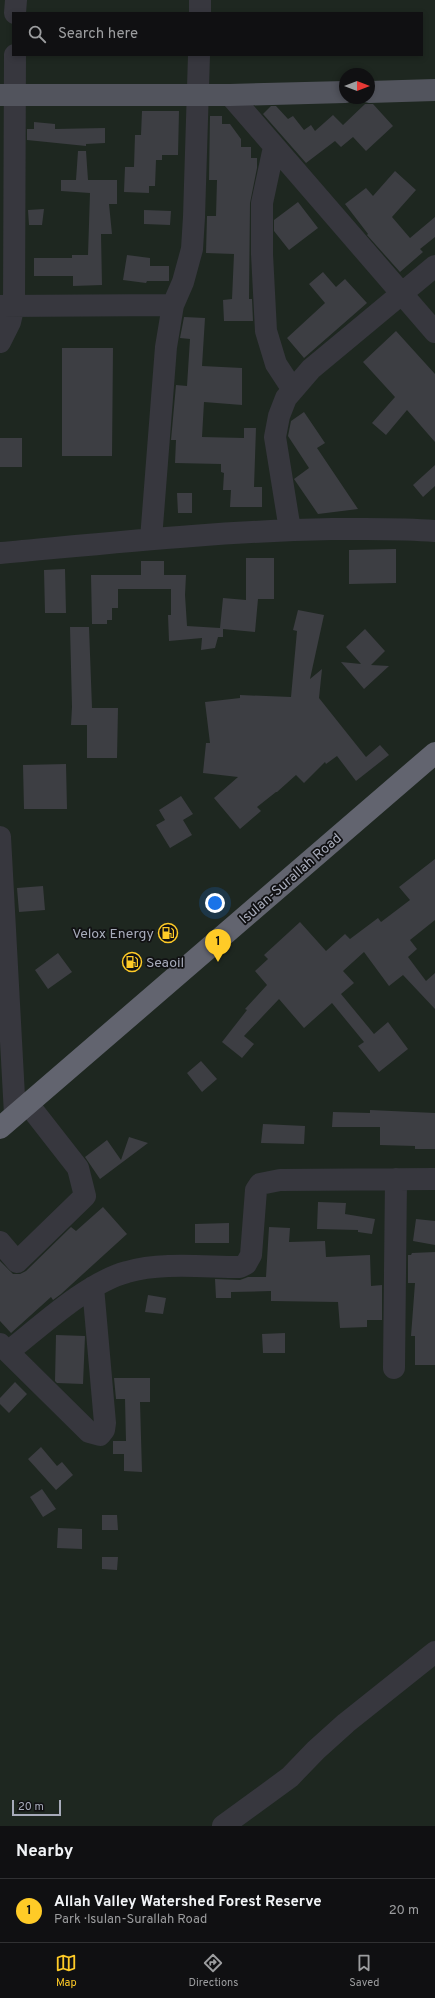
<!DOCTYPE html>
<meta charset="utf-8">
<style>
:root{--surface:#101012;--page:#1e1e20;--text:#f1f3f6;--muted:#9c9d9f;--line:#303032;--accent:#ffcb27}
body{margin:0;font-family:Overpass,sans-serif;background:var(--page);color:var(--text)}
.compass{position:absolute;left:339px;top:68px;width:36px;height:36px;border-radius:50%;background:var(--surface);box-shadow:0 2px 6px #0003;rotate:90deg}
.scale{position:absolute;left:12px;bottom:10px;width:49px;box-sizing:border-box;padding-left:4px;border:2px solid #a7abba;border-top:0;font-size:11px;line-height:14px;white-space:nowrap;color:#a7abba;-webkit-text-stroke:3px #111113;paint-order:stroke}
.you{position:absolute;left:215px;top:903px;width:14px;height:14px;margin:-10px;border:3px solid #fff;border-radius:50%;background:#1a73e8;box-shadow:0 0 0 6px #1a73e833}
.badge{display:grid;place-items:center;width:26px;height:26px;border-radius:50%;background:var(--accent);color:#111;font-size:13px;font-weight:700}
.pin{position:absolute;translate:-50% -33px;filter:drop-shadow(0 1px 2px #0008)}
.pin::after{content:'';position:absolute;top:21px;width:14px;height:12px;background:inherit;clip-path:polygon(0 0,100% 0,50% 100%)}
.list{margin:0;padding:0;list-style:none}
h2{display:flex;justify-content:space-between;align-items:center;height:52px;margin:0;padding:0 16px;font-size:17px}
h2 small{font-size:13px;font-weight:400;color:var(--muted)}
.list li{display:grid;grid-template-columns:26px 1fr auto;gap:12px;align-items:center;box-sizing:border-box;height:64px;padding:0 16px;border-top:1px solid var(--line)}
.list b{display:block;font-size:15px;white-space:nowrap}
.list p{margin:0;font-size:13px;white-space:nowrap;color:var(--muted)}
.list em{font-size:13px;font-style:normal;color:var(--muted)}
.icon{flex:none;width:22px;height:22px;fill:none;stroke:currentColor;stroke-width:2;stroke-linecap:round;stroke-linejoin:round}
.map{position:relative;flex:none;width:435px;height:1826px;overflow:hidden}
.search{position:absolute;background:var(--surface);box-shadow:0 2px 6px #0003;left:12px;right:12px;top:12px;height:44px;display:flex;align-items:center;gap:10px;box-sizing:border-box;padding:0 14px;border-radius:0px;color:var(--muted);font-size:15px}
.sheet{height:116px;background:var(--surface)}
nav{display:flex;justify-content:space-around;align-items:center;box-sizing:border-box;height:56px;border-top:1px solid var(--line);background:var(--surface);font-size:11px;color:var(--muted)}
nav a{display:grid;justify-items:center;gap:2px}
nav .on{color:var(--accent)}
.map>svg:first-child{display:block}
.green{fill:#1e2720;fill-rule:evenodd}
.building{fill:#3d3e43}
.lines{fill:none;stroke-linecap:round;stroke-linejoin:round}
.minor{stroke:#37373e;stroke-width:22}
.major{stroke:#52545d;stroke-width:22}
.highway{stroke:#62646f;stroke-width:22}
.labels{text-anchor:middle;stroke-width:3.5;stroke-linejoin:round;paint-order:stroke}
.street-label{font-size:14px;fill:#a7abba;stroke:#111113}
.poi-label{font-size:14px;fill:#a7abba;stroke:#111113;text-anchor:end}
</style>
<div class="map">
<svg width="435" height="1826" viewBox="0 0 435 1826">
<rect width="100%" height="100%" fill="#161618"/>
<!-- green -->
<path class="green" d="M 0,0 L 435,0 L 435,1826 L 0,1826 ZM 13,13 L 422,13 L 422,55 L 13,55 ZM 345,74 L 369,74 L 369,98 L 345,98 Z"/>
<!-- building -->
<path class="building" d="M 365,104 L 373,104 L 393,126 L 366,151 L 353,137 L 341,147 L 335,141 L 306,163 L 263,114 L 271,106 L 276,106 L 288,119 L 293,116 L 304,130 L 311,125 L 315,131 L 333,115 L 343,125 Z
M 142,111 L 179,111 L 178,155 L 162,155 L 162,160 L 156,160 L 155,186 L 149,186 L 149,193 L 124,192 L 125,167 L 134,167 L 135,135 L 141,135 Z
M 210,116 L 222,116 L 222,124 L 230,124 L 241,139 L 241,147 L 251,147 L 251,158 L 257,158 L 257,168 L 250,203 L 249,299 L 252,299 L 253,321 L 224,321 L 223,300 L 232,299 L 234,254 L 206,253 L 207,216 L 216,216 L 217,180 L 209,180 Z
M 34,122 L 55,124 L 55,129 L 105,128 L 105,143 L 86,144 L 86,146 L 27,140 L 27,129 L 34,129 Z
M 78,151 L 86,151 L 88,180 L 117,180 L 117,204 L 109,204 L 112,234 L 101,234 L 102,285 L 73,286 L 73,276 L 34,276 L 34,258 L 72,258 L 72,255 L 88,255 L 90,193 L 61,191 L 61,180 L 76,180 Z
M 395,171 L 416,190 L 392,217 L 410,238 L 435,217 L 435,237 L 420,249 L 423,252 L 400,272 L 367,235 L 368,234 L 345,204 L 366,188 L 373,196 Z
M 298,202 L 318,228 L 289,250 L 274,231 L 274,220 Z
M 44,209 L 42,225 L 29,225 L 28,210 Z
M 144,210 L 171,211 L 170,225 L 144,224 Z
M 127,255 L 150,258 L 150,266 L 169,266 L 169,281 L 147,281 L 146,283 L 123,280 Z
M 323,272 L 336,287 L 345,279 L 367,303 L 304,358 L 287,338 L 325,303 L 309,284 Z
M 184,317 L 205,318 L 202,366 L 242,368 L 242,405 L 204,402 L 202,437 L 244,438 L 244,428 L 256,428 L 254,487 L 262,487 L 262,507 L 230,507 L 231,490 L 223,490 L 224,473 L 221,472 L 221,464 L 175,463 L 176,440 L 171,440 L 176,385 L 187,386 L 190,339 L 180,338 Z
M 396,331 L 435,374 L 435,442 L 407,410 L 386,435 L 372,423 L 395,397 L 363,362 Z
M 62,348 L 113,348 L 112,456 L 62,456 Z
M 304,412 L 325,443 L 317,448 L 358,509 L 318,514 L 294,479 L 309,468 L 288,436 L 291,421 Z
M 0,438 L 22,438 L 22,467 L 0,467 Z
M 435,465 L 435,486 L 423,497 L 413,485 Z
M 177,493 L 192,493 L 192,513 L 178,513 Z
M 396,549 L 396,583 L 349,584 L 349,550 Z
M 246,558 L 274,558 L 274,599 L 258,599 L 255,632 L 223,629 L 223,637 L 218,637 L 215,648 L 201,650 L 202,638 L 169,641 L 168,615 L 171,615 L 171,589 L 118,589 L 118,608 L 112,608 L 112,620 L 107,620 L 107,624 L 92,624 L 91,575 L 141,575 L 141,561 L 164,561 L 164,575 L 186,575 L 185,595 L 187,626 L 220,628 L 223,598 L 246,600 Z
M 65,569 L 66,613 L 45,613 L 44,570 Z
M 298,610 L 324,615 L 310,679 L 322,669 L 319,698 L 366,757 L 380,745 L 389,755 L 356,781 L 337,756 L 326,764 L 325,762 L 304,783 L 296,775 L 277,792 L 276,792 L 257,807 L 261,811 L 240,829 L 214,798 L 238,777 L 203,773 L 206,743 L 210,743 L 205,702 L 240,698 L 240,695 L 291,697 L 297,631 L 293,630 Z
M 70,627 L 89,627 L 92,708 L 118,708 L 117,758 L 87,758 L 87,725 L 71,725 L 72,707 Z
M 365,629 L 385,651 L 371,665 L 389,666 L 364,689 L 341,662 L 361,664 L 346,647 Z
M 66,764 L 67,809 L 24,809 L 23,765 Z
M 181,796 L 193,814 L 183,820 L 192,835 L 170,848 L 156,825 L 165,820 L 159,810 Z
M 435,859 L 435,920 L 410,940 L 417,949 L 408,957 L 426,981 L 435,973 L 435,1009 L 403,975 L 389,986 L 364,952 L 343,971 L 354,983 L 341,994 L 374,1034 L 388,1022 L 408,1049 L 379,1072 L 358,1046 L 364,1042 L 332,1003 L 304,1028 L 279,999 L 244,1036 L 254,1044 L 242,1058 L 222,1042 L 247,1010 L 245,1009 L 267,985 L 255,971 L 268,959 L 264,955 L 300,922 L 326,951 L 345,934 L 350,939 L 378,918 L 381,922 L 410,900 L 399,887 Z
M 43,886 L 45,910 L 19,912 L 17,888 Z
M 58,953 L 72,972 L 48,989 L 35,970 Z
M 201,1061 L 217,1079 L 202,1092 L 187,1073 Z
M 370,1110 L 435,1113 L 435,1149 L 415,1149 L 415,1146 L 380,1145 L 380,1127 L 332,1127 L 333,1112 L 370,1113 Z
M 263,1124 L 305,1126 L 304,1144 L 261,1143 Z
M 129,1137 L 148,1143 L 100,1179 L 85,1157 L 107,1140 L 121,1160 Z
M 318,1202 L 346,1203 L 345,1214 L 375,1219 L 372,1234 L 358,1232 L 358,1230 L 317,1229 Z
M 103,1207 L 127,1234 L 61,1294 L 53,1300 L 51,1297 L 11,1333 L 0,1321 L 0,1261 L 13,1274 L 20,1274 L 26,1271 L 71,1227 L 76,1231 Z
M 416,1219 L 435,1221 L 435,1245 L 413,1241 Z
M 229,1223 L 229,1243 L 195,1243 L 195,1224 Z
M 269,1227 L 290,1228 L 289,1242 L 325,1241 L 326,1257 L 370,1255 L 371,1286 L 382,1285 L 382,1320 L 367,1320 L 367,1327 L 340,1328 L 338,1302 L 271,1301 L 271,1291 L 231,1292 L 231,1298 L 216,1298 L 215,1279 L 240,1280 L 248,1277 L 266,1277 Z
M 435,1252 L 435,1365 L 415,1365 L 415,1336 L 411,1336 L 415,1283 L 408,1283 L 408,1255 L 411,1255 L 412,1253 Z
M 148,1295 L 166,1298 L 163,1314 L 145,1312 Z
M 285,1333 L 285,1353 L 263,1353 L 262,1334 Z
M 56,1335 L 85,1336 L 83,1384 L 57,1383 L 55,1381 Z
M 114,1378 L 150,1378 L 150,1402 L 140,1402 L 142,1472 L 124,1471 L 124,1454 L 113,1454 L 113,1441 L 126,1441 L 125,1399 L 116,1399 Z
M 15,1382 L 27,1394 L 9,1413 L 0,1404 L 0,1398 Z
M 41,1447 L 57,1466 L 62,1462 L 73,1475 L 56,1490 L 28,1459 Z
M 42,1489 L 56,1509 L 43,1517 L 30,1497 Z
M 102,1515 L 117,1515 L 118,1530 L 102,1530 Z
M 58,1528 L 82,1529 L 82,1549 L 57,1548 Z
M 102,1557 L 118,1557 L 117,1570 L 102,1569 Z"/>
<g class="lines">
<!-- minor -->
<path class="minor" d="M 15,13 L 16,0
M 200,13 L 200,0
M 230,95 L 435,332
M 274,147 L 262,203 L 262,254 L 266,331 L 276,364 L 293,390
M 173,305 L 183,282 L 192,249 L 194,217 L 199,55
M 0,306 L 173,305 L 166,347 L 151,539
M 0,342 L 10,322 L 14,305 L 15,55
M 290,530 L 275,437 L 279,416 L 286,398 L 311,369 L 435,266
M 0,553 C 110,543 221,531 332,529 C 366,529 401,528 435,531
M 0,837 L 15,1115
M 0,1242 L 17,1262 L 85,1196 L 78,1168 L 28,1104
M 0,1344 L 89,1432 L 100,1435 L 104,1430 L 105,1423 L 93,1287
M 8,1352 C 41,1326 88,1282 127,1272 C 161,1262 204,1267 240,1267 L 246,1264 L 251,1255 L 256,1190 L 260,1184 L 280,1180 L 435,1179
M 394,1368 L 396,1179
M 223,1826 L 290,1777 L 316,1750 L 346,1723 L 435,1652"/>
<!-- major -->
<path class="major" d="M 369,92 L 435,90
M 0,95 L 230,95 L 345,92"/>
<!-- highway -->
<path class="highway" d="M 0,1128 L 435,753"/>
</g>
<!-- icons -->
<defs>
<symbol id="fuel-ring" viewBox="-11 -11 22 22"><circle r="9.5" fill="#111113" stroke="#ffcb27" stroke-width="1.5"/><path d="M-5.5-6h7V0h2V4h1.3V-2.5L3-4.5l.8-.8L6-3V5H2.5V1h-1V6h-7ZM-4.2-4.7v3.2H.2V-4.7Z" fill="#ffcb27"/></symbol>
</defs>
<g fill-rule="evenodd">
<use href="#fuel-ring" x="157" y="922" width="22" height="22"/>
<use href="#fuel-ring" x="121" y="951" width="22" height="22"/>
</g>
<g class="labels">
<!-- street labels -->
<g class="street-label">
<text transform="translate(290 878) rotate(-41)" y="5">Isulan-Surallah Road</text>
</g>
<!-- poi labels -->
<g class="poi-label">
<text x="154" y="938">Velox Energy</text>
<text x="146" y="967" text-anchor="start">Seaoil</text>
</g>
</g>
</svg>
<svg class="compass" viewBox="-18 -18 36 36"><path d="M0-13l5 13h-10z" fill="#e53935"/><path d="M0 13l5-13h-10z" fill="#9c9d9f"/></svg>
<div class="scale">20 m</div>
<div class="you"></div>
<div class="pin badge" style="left:218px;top:962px">1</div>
<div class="search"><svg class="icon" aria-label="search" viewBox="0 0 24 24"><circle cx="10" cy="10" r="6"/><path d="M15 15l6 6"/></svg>Search here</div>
</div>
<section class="sheet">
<h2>Nearby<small></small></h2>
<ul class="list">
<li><span class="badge">1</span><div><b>Allah Valley Watershed Forest Reserve</b><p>Park · Isulan-Surallah Road</p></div><em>20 m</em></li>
</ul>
</section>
<nav>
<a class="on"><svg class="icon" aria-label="map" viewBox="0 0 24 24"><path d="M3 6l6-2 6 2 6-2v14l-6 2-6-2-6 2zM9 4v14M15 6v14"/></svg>Map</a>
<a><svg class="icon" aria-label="directions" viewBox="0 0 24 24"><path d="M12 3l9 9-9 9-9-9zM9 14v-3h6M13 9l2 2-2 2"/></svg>Directions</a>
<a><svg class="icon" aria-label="saved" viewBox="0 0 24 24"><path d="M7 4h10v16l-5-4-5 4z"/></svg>Saved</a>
</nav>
